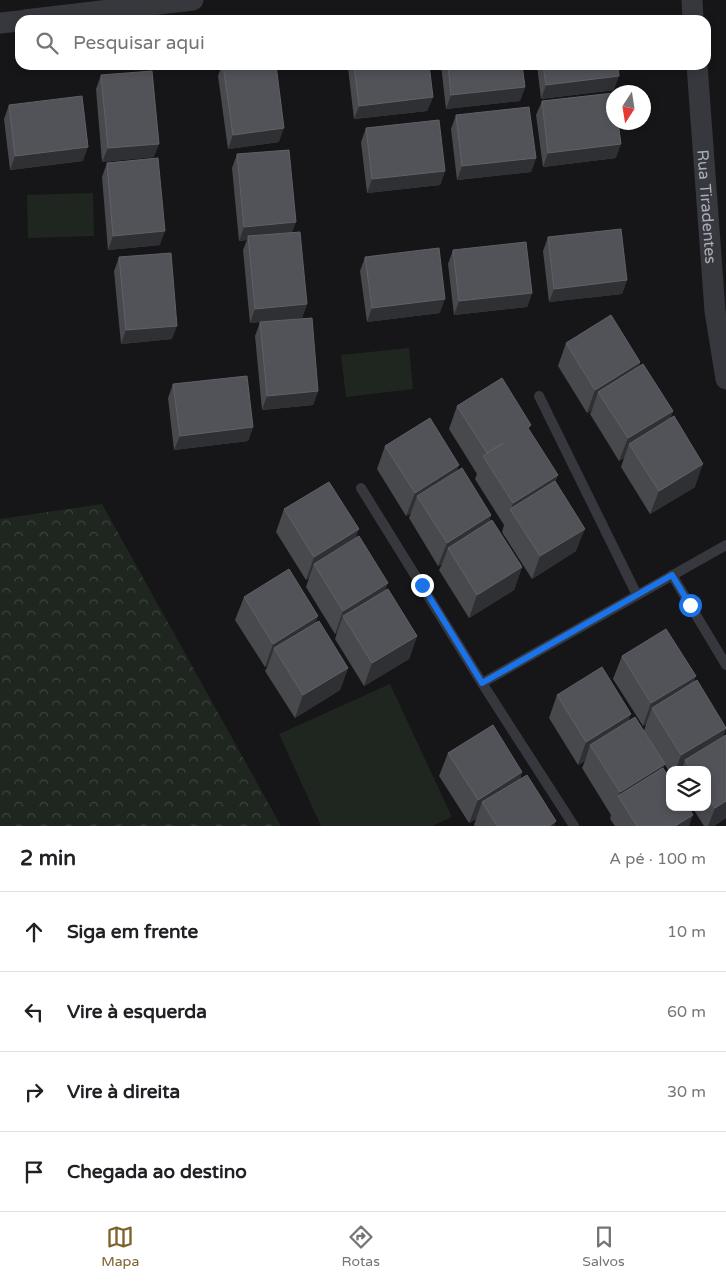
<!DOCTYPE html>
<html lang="pt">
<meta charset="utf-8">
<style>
:root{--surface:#fff;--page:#f6f6f6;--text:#202124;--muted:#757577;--line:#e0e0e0;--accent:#7e622b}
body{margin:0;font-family:"Varela Round",sans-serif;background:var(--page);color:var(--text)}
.controls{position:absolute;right:15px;bottom:15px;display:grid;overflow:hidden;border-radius:10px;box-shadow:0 2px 8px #0003}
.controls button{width:45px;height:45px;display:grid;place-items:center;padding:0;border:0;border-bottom:1px solid var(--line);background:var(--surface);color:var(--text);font:25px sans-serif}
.compass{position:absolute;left:606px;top:85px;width:45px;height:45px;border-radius:50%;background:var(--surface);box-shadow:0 2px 8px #0003;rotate:192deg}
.stop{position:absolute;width:15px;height:15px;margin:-11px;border:4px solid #1a73e8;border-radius:50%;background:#fff}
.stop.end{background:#1a73e8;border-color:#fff;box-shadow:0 1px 5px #0008}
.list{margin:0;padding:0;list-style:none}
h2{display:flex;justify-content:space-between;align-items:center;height:65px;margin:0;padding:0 20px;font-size:21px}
h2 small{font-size:16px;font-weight:400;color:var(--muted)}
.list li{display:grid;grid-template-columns:32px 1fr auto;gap:15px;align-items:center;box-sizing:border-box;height:80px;padding:0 20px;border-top:1px solid var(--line)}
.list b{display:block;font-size:19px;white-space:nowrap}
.list em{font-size:16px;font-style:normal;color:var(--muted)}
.icon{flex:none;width:28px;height:28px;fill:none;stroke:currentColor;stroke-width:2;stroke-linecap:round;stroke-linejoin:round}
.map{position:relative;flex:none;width:726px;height:826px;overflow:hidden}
.search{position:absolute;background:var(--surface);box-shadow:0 2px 8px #0003;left:15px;right:15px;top:15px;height:55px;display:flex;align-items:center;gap:12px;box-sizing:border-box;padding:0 18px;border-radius:15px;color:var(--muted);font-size:19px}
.sheet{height:385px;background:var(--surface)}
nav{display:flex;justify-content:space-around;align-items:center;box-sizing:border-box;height:70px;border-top:1px solid var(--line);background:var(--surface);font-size:14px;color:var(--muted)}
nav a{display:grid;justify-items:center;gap:2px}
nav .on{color:var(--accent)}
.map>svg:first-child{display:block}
.forest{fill:url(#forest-crowns)}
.park{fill:#1e261f}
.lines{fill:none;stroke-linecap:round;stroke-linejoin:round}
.service{stroke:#37383d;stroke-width:10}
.minor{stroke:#37383d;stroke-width:21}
.wall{fill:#47494d}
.shaded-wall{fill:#2f3033}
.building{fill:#525359;stroke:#5f6168}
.route{stroke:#1a73e8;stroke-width:6}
.labels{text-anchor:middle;stroke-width:4;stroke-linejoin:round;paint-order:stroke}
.street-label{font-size:16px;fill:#a8adb8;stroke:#111113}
</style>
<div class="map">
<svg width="726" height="826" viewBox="0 0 726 826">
<defs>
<pattern id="forest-crowns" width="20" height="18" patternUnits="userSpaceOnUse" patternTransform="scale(1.25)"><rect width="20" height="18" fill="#1e261f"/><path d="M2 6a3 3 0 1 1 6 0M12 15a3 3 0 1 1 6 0" fill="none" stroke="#3c433d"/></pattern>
</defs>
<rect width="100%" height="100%" fill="#161618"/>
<!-- forest -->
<path class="forest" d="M 102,504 L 281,826 L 0,826 L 0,519 Z"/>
<!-- park -->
<path class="park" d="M 93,193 L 94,236 L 28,238 L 27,195 Z
M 409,348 L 413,389 L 346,397 L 341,355 Z
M 390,684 L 452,817 L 432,826 L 321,826 L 279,734 Z"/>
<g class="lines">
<!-- service -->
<path class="service" d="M 539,396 L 637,595
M 361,488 L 482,683 L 574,826
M 672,575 L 726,665
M 482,683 L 726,545"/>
<!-- minor -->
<g class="minor">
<path d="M 692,0 L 693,20"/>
<path d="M 25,20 L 193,0"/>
<path d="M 0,23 L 20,21"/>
<path id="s1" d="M 697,65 L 715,311 L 726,379"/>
</g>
</g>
<!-- wall -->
<path class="wall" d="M 222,65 L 276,65 L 279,142 L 228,149 L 218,76 Z
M 349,65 L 429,65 L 433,97 L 427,111 L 354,119 L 348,68 Z
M 441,65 L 522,65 L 525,87 L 520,101 L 446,109 Z
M 537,65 L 618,65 L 614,90 L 541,99 Z
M 101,75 L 154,157 L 102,162 L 96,89 Z
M 542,101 L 616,158 L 543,167 L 536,115 Z
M 9,105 L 83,161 L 10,170 L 4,119 Z
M 456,115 L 536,158 L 531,172 L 457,180 L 451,129 Z
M 366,128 L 445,171 L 440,185 L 367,193 L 361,142 Z
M 237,154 L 292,232 L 307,304 L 302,318 L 250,323 L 243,250 L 247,240 L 239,241 L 232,168 Z
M 107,163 L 160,245 L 108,250 L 102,177 Z
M 548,237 L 627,280 L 622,294 L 549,302 L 543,251 Z
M 453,250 L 532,293 L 527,307 L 454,315 L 448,264 Z
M 119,257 L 172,339 L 121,344 L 114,271 Z
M 365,257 L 440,313 L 367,322 L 360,271 Z
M 260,322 L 318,391 L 313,405 L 262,410 L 255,336 Z
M 566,343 L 640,362 L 639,367 L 673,411 L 670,419 L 695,487 L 650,514 L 621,467 L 624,458 L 619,461 L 590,414 L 592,410 L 587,413 L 558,366 Z
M 173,384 L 253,427 L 248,441 L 174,450 L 168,398 Z
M 457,406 L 558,475 L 555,481 L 576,551 L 532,579 L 502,532 L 504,525 L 475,479 L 477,474 L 449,429 Z
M 385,446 L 457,471 L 491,515 L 489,522 L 522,567 L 514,590 L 469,618 L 439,570 L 442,564 L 438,566 L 409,518 L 411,513 L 406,516 L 377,469 Z
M 284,509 L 356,538 L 386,590 L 417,636 L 409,659 L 364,686 L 335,639 L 337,633 L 335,634 L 306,587 L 309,578 L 306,580 L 276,532 Z
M 244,597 L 316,622 L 348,668 L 340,690 L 295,718 L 265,671 L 268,665 L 265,667 L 235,620 Z
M 622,656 L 693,682 L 726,728 L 723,737 L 726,735 L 726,818 L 714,826 L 704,826 L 692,807 L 707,807 L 707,770 L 670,770 L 670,773 L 644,731 L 646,724 L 643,726 L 613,679 Z
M 557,695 L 628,722 L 665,764 L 663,768 L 689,826 L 615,826 L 610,819 L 611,815 L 582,768 L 585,761 L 578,765 L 549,718 Z
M 448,753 L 522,772 L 520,779 L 554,826 L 475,826 L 474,825 L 476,819 L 469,823 L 439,776 Z"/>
<!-- shaded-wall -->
<path class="shaded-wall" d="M 619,76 L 614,90 L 541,99 L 546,85 Z
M 525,87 L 520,101 L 446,109 L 451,95 Z
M 433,97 L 427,111 L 354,119 L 359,106 Z
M 284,128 L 279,142 L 228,149 L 233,135 Z
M 159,144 L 154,157 L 102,162 L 108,148 Z
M 621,144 L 616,158 L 543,167 L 548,153 Z
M 88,147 L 83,161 L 10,170 L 15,156 Z
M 536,158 L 531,172 L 457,180 L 462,166 Z
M 445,171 L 440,185 L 367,193 L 372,179 Z
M 296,222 L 291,236 L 248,236 L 247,240 L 239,241 L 244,227 Z
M 165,231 L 160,245 L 108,250 L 113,236 Z
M 627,280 L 622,294 L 549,302 L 554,289 Z
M 532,293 L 527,307 L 454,315 L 459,301 Z
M 445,299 L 440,313 L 367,322 L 372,308 Z
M 307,304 L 302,318 L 250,323 L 255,309 Z
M 177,326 L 172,339 L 121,344 L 126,330 Z
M 640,362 L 632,385 L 598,392 L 592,410 L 587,413 L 595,390 Z
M 318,391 L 313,405 L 262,410 L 267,396 Z
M 673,411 L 664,434 L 629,444 L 624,458 L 619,461 L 628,438 Z
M 253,427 L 248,441 L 174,450 L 180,436 Z
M 703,464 L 695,487 L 650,514 L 659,491 Z
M 459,465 L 451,488 L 417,496 L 411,513 L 406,516 L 415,493 Z
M 558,475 L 549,498 L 511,509 L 513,503 Z
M 491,515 L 483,538 L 448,548 L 442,564 L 438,566 L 447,543 Z
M 359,529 L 351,552 L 314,564 L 309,578 L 306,580 L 314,557 Z
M 585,529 L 576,551 L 532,579 L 540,556 Z
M 522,567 L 514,590 L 469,618 L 477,595 Z
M 388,583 L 380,606 L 343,616 L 337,633 L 335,634 L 343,611 Z
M 318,616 L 310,639 L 274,648 L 268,665 L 265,667 L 273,644 Z
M 417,636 L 409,659 L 364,686 L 372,663 Z
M 348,668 L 340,690 L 295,718 L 303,695 Z
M 696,676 L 687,699 L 652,708 L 646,724 L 643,726 L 651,703 Z
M 631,714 L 623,737 L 590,745 L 585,761 L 578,765 L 586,742 Z
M 726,728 L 718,750 L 685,760 L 682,770 L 676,770 L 681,755 Z
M 665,764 L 656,787 L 618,796 L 620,792 Z
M 522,772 L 514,795 L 482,802 L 476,819 L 469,823 L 478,800 Z
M 726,801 L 726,818 L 714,826 L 708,826 L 715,808 Z
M 693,815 L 689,826 L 675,826 Z
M 556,821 L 554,826 L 549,826 Z"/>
<!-- building -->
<path class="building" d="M 223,65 L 276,65 L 284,128 L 233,135 Z
M 354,65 L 429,65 L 433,97 L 359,106 Z
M 448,65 L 522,65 L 525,87 L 451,95 Z
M 543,65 L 618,65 L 619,76 L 546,85 Z
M 152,71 L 159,144 L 108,148 L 101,75 Z
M 614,93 L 614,122 L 618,122 L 621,144 L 548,153 L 542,101 Z
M 82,96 L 88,147 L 15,156 L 9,105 Z
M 529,107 L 536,158 L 462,166 L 456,115 Z
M 439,120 L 445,171 L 372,179 L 366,128 Z
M 289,150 L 296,222 L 244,227 L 237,154 Z
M 158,158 L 165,231 L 113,236 L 107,163 Z
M 621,229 L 627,280 L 554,289 L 548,237 Z
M 300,232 L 307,304 L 255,309 L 248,236 Z
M 526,242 L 532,293 L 459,301 L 453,250 Z
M 439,248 L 445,299 L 372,308 L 365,257 Z
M 171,253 L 177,326 L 126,330 L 119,257 Z
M 611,315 L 640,362 L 595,390 L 566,343 Z
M 312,318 L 318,391 L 267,396 L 260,322 Z
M 643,364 L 673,411 L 628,438 L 598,392 Z
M 247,376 L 253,427 L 180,436 L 173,384 Z
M 502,378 L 531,425 L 528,428 L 558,475 L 513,503 L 483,456 L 503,444 L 502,443 L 487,453 L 457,406 Z
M 674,416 L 703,464 L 659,491 L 629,444 Z
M 430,418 L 459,465 L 415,493 L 385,446 Z
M 462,468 L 491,515 L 447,543 L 417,496 Z
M 555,481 L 585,529 L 540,556 L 510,509 Z
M 329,482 L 359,529 L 314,557 L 284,509 Z
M 492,520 L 522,567 L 477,595 L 448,548 Z
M 359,536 L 388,583 L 343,611 L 314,564 Z
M 289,569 L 318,616 L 273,644 L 244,597 Z
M 388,589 L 417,636 L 372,663 L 343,616 Z
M 319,621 L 348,668 L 303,695 L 274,648 Z
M 666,629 L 696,676 L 651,703 L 622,656 Z
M 602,667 L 631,714 L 586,742 L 557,695 Z
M 697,680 L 726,728 L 681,755 L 652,708 Z
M 635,717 L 665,764 L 620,792 L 590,745 Z
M 493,725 L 522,772 L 478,800 L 448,753 Z
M 726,735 L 726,801 L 715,808 L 707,796 L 707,770 L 691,770 L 685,760 Z
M 663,768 L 670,779 L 670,807 L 688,807 L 693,815 L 675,826 L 637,826 L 618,796 Z
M 527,775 L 556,821 L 549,826 L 497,826 L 482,802 Z"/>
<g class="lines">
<!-- route -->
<path class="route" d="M 422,585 L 482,683 L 672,575 L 690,605"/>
</g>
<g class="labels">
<!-- street labels -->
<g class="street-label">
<text dy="6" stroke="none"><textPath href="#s1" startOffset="142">Rua Tiradentes</textPath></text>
</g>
</g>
</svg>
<div class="controls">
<button><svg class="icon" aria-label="layers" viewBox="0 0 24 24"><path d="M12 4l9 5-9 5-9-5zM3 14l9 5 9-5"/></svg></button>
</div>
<svg class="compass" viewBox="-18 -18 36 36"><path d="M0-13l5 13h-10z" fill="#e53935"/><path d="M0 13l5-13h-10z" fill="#757577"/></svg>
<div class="stop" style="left:690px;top:605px"></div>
<div class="stop end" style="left:422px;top:585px"></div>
<div class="search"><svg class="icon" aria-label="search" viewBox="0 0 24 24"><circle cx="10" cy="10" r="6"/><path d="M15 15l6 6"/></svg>Pesquisar aqui</div>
</div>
<section class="sheet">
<h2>2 min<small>A pé · 100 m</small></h2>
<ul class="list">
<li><svg class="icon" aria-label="ahead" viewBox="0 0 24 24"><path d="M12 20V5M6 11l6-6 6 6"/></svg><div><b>Siga em frente</b></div><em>10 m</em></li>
<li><svg class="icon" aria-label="left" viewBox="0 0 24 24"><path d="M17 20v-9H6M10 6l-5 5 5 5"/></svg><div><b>Vire à esquerda</b></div><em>60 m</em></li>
<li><svg class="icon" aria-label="right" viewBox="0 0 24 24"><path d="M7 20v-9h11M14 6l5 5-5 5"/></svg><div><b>Vire à direita</b></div><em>30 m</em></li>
<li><svg class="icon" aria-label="arrive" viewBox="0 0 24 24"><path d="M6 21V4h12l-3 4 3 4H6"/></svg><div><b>Chegada ao destino</b></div></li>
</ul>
</section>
<nav>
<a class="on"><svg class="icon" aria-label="map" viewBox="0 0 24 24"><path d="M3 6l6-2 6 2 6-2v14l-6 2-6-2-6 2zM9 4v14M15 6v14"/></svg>Mapa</a>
<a><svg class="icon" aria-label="directions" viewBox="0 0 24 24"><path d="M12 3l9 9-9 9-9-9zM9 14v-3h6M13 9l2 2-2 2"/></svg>Rotas</a>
<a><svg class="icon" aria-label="saved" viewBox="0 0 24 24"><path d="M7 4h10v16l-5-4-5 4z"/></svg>Salvos</a>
</nav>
